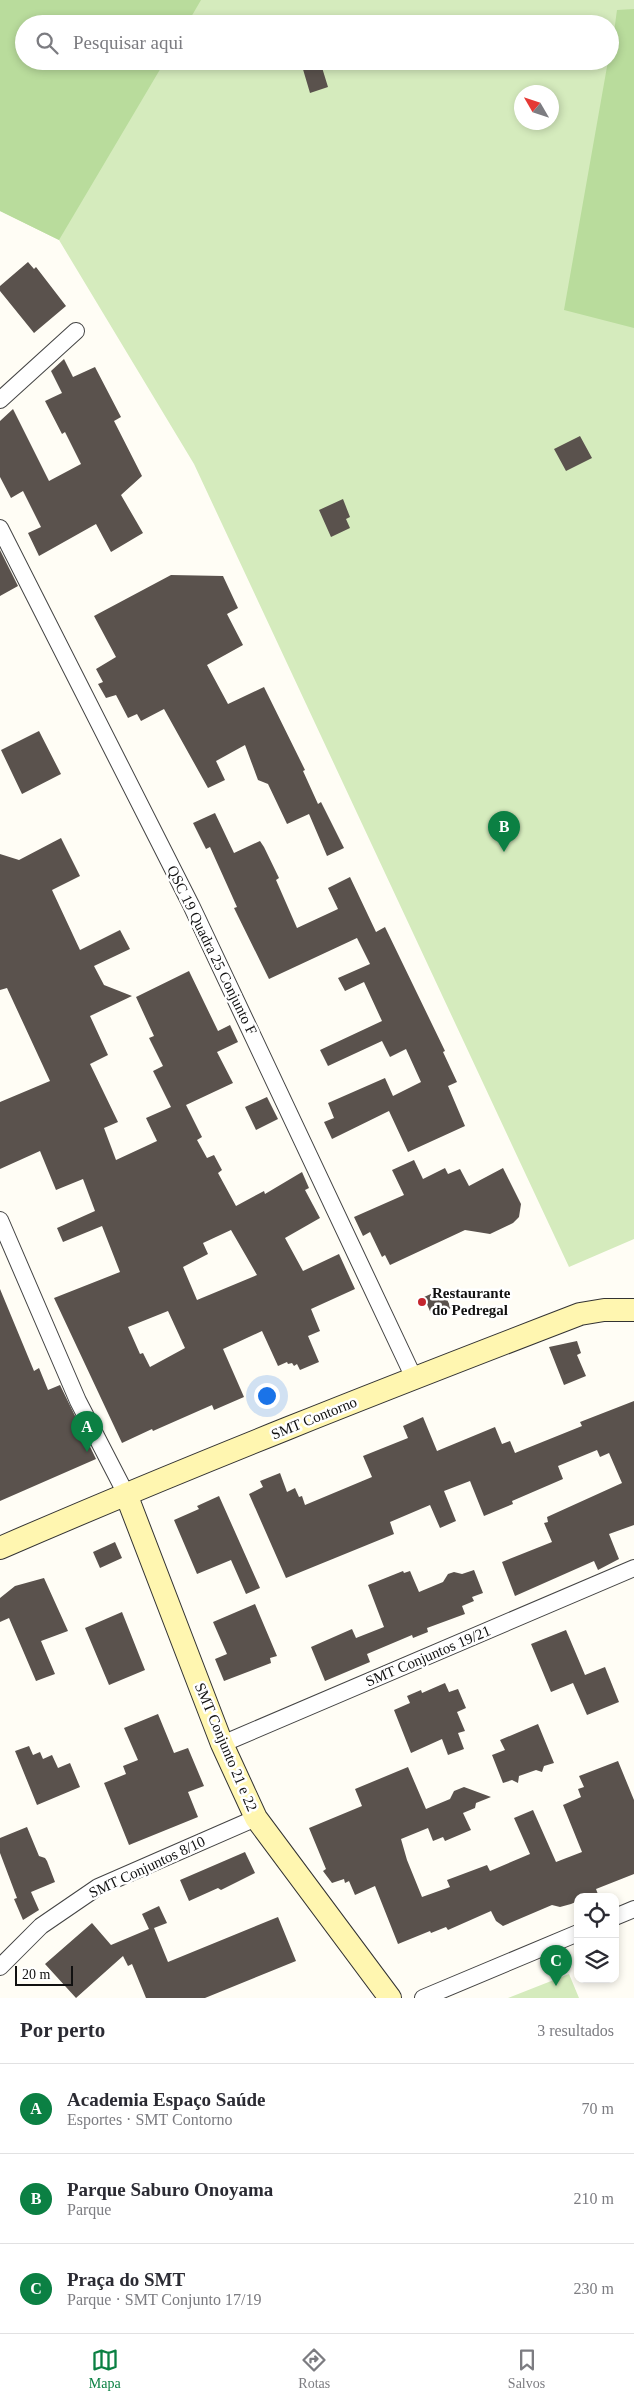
<!DOCTYPE html>
<html lang="pt">
<meta charset="utf-8">
<style>
:root{--surface:#fff;--page:#f7f7f7;--text:#2b2b33;--muted:#7c7c81;--line:#e1e1e2;--accent:#0b8043}
body{margin:0;font-family:"Times New Roman",serif;background:var(--page);color:var(--text)}
.controls{position:absolute;right:15px;bottom:15px;display:grid;overflow:hidden;border-radius:10px;box-shadow:0 2px 8px #0003}
.controls button{width:45px;height:45px;display:grid;place-items:center;padding:0;border:0;border-bottom:1px solid var(--line);background:var(--surface);color:var(--text);font:25px sans-serif}
.compass{position:absolute;left:514px;top:85px;width:45px;height:45px;border-radius:50%;background:var(--surface);box-shadow:0 2px 8px #0003;rotate:309deg}
.scale{position:absolute;left:15px;bottom:12px;width:58px;box-sizing:border-box;padding-left:5px;border:2px solid #111;border-top:0;font-size:14px;line-height:18px;white-space:nowrap;color:#111;-webkit-text-stroke:4px #fff;paint-order:stroke}
.you{position:absolute;left:266px;top:1395px;width:18px;height:18px;margin:-12px;border:4px solid #fff;border-radius:50%;background:#1a73e8;box-shadow:0 0 0 8px #1a73e833}
.badge{display:grid;place-items:center;width:32px;height:32px;border-radius:50%;background:var(--accent);color:#fff;font-size:16px;font-weight:700}
.pin{position:absolute;translate:-50% -41px;filter:drop-shadow(0 1px 2px #0008)}
.pin::after{content:'';position:absolute;top:26px;width:18px;height:15px;background:inherit;clip-path:polygon(0 0,100% 0,50% 100%)}
.list{margin:0;padding:0;list-style:none}
h2{display:flex;justify-content:space-between;align-items:center;height:65px;margin:0;padding:0 20px;font-size:21px}
h2 small{font-size:16px;font-weight:400;color:var(--muted)}
.list li{display:grid;grid-template-columns:32px 1fr auto;gap:15px;align-items:center;box-sizing:border-box;height:90px;padding:0 20px;border-top:1px solid var(--line)}
.list b{display:block;font-size:19px;white-space:nowrap}
.list p{margin:0;font-size:16px;white-space:nowrap;color:var(--muted)}
.list em{font-size:16px;font-style:normal;color:var(--muted)}
.icon{flex:none;width:28px;height:28px;fill:none;stroke:currentColor;stroke-width:2;stroke-linecap:round;stroke-linejoin:round}
.map{position:relative;flex:none;width:634px;height:1998px;overflow:hidden}
.search{position:absolute;background:var(--surface);box-shadow:0 2px 8px #0003;left:15px;right:15px;top:15px;height:55px;display:flex;align-items:center;gap:12px;box-sizing:border-box;padding:0 18px;border-radius:28px;color:var(--muted);font-size:19px}
.sheet{height:335px;background:var(--surface)}
nav{display:flex;justify-content:space-around;align-items:center;box-sizing:border-box;height:70px;border-top:1px solid var(--line);background:var(--surface);font-size:14px;color:var(--muted)}
nav a{display:grid;justify-items:center;gap:2px}
nav .on{color:var(--accent)}
.map>svg:first-child{display:block}
.green{fill:#d5ebbd;fill-rule:evenodd}
.forest{fill:#b9dc9c}
.building{fill:#5a524d;fill-rule:evenodd}
.lines{fill:none;stroke-linecap:round;stroke-linejoin:round}
.street-casing{stroke:#444;stroke-width:18}
.secondary-casing{stroke:#333;stroke-width:24}
.street{stroke:#fff;stroke-width:16}
.secondary{stroke:#fff6b0;stroke-width:22}
.poi-dot{fill:#c4262e;stroke:#fff;stroke-width:2}
.labels{text-anchor:middle;stroke-width:5;stroke-linejoin:round;paint-order:stroke}
.street-label{font-size:15px;fill:#111;stroke:#fff}
.poi-label{font-size:15px;font-weight:bold;fill:#111;stroke:#fff;text-anchor:start}
</style>
<div class="map">
<svg width="634" height="1998" viewBox="0 0 634 1998">
<rect width="100%" height="100%" fill="#fffdf5"/>
<!-- green -->
<path class="green" d="M 0,0 L 634,0 L 634,1239 L 569,1267 L 194,464 L 59,240 L 0,211 ZM 24,24 L 610,24 L 610,61 L 24,61 ZM 522,92 L 552,92 L 552,122 L 522,122 Z
M 569,1974 L 579,1998 L 508,1998 Z"/>
<!-- forest -->
<path class="forest" d="M 0,0 L 201,0 L 187,24 L 24,24 L 24,61 L 165,61 L 59,240 L 0,211 Z
M 634,9 L 634,328 L 564,310 L 608,61 L 610,61 L 617,10 Z"/>
<!-- building -->
<path class="building" d="M 316,61 L 320,61 L 328,87 L 310,93 L 302,66 Z
M 28,262 L 34,269 L 36,267 L 66,306 L 34,333 L 0,291 L 0,286 Z
M 64,359 L 73,377 L 95,367 L 121,417 L 114,421 L 142,476 L 121,495 L 143,533 L 111,552 L 96,524 L 39,556 L 28,533 L 41,527 L 23,491 L 11,498 L 0,477 L 0,421 L 13,409 L 49,481 L 81,464 L 65,432 L 62,434 L 45,401 L 62,393 L 51,371 Z
M 580,436 L 592,458 L 566,471 L 554,449 Z
M 343,499 L 350,517 L 346,519 L 350,528 L 331,537 L 319,510 Z
M 0,550 L 18,586 L 0,596 Z
M 171,575 L 223,576 L 238,608 L 227,614 L 243,645 L 207,665 L 228,704 L 264,687 L 305,770 L 303,771 L 318,804 L 321,802 L 344,848 L 327,856 L 309,814 L 287,824 L 268,784 L 258,780 L 245,745 L 216,761 L 225,780 L 208,788 L 164,709 L 141,721 L 137,714 L 128,718 L 116,695 L 106,698 L 98,684 L 103,682 L 96,669 L 116,657 L 94,616 Z
M 39,731 L 61,774 L 22,794 L 1,750 Z
M 215,813 L 234,853 L 260,841 L 264,847 L 279,878 L 276,880 L 297,928 L 338,909 L 328,888 L 350,877 L 376,932 L 385,927 L 445,1051 L 443,1052 L 457,1082 L 448,1086 L 465,1126 L 408,1152 L 389,1111 L 332,1139 L 324,1122 L 334,1118 L 328,1103 L 385,1078 L 393,1096 L 421,1082 L 406,1049 L 390,1057 L 382,1041 L 328,1066 L 320,1050 L 382,1021 L 364,982 L 345,991 L 338,978 L 370,964 L 357,938 L 269,979 L 234,908 L 237,907 L 210,847 L 206,849 L 193,823 Z
M 61,838 L 80,876 L 52,890 L 80,950 L 120,930 L 130,949 L 94,966 L 104,985 L 132,996 L 90,1016 L 108,1055 L 90,1064 L 118,1122 L 104,1128 L 116,1160 L 157,1141 L 146,1118 L 171,1107 L 153,1071 L 163,1066 L 149,1038 L 154,1036 L 136,997 L 189,971 L 218,1031 L 230,1025 L 238,1042 L 217,1052 L 233,1083 L 186,1105 L 202,1137 L 197,1140 L 207,1158 L 214,1155 L 222,1170 L 218,1173 L 236,1206 L 264,1191 L 265,1194 L 302,1172 L 309,1188 L 305,1190 L 320,1218 L 285,1238 L 303,1271 L 339,1254 L 355,1289 L 311,1309 L 320,1331 L 308,1336 L 319,1362 L 300,1370 L 297,1364 L 294,1366 L 292,1363 L 288,1364 L 287,1362 L 278,1366 L 262,1331 L 223,1349 L 244,1397 L 214,1410 L 212,1405 L 153,1431 L 152,1429 L 122,1443 L 54,1298 L 120,1272 L 102,1226 L 63,1242 L 57,1228 L 95,1211 L 83,1179 L 56,1190 L 40,1151 L 0,1169 L 0,1102 L 50,1081 L 7,988 L 0,990 L 0,854 L 19,860 ZM 231,1230 L 257,1275 L 197,1300 L 183,1267 L 208,1254 L 203,1243 ZM 168,1311 L 185,1348 L 150,1367 L 143,1353 L 140,1354 L 128,1327 Z
M 267,1097 L 278,1119 L 256,1130 L 245,1107 Z
M 414,1160 L 423,1179 L 445,1168 L 448,1174 L 460,1169 L 469,1186 L 503,1168 L 521,1204 L 519,1217 L 513,1223 L 490,1234 L 465,1230 L 390,1265 L 385,1255 L 382,1257 L 370,1232 L 363,1236 L 354,1217 L 404,1195 L 392,1170 Z
M 0,1289 L 34,1371 L 39,1368 L 48,1390 L 60,1385 L 96,1459 L 0,1501 Z
M 442,1289 L 451,1308 L 432,1316 L 424,1297 Z
M 577,1341 L 581,1353 L 577,1355 L 586,1376 L 564,1385 L 549,1347 Z
M 634,1401 L 634,1525 L 609,1534 L 619,1559 L 598,1570 L 594,1561 L 515,1596 L 502,1562 L 552,1542 L 544,1523 L 548,1522 L 547,1517 L 622,1483 L 609,1453 L 600,1457 L 597,1450 L 558,1466 L 563,1479 L 512,1501 L 513,1504 L 484,1516 L 470,1481 L 444,1491 L 456,1521 L 440,1528 L 430,1505 L 390,1522 L 394,1534 L 286,1578 L 249,1494 L 263,1487 L 260,1481 L 280,1473 L 287,1492 L 295,1488 L 299,1497 L 302,1496 L 305,1505 L 372,1477 L 363,1456 L 408,1438 L 403,1426 L 423,1417 L 437,1451 L 495,1427 L 502,1444 L 510,1441 L 515,1453 L 582,1426 L 580,1422 Z
M 219,1496 L 260,1588 L 246,1594 L 231,1560 L 197,1574 L 174,1520 L 199,1509 L 197,1506 Z
M 115,1542 L 122,1558 L 100,1568 L 93,1552 Z
M 474,1570 L 483,1593 L 472,1597 L 474,1601 L 462,1606 L 465,1614 L 427,1628 L 428,1632 L 413,1638 L 412,1635 L 367,1654 L 370,1662 L 325,1681 L 311,1647 L 352,1629 L 356,1638 L 384,1627 L 368,1585 L 403,1571 L 404,1573 L 410,1571 L 419,1592 L 443,1582 L 448,1574 L 454,1572 L 462,1574 Z
M 44,1578 L 68,1631 L 41,1641 L 55,1674 L 36,1681 L 9,1618 L 0,1622 L 0,1598 L 15,1586 Z
M 255,1604 L 277,1656 L 270,1658 L 271,1663 L 224,1681 L 215,1659 L 227,1654 L 213,1622 Z
M 122,1612 L 145,1670 L 109,1685 L 85,1628 Z
M 566,1630 L 585,1675 L 605,1667 L 619,1702 L 587,1715 L 573,1683 L 551,1692 L 531,1644 Z
M 445,1683 L 449,1692 L 458,1689 L 466,1708 L 457,1712 L 465,1731 L 458,1733 L 464,1749 L 448,1755 L 442,1739 L 411,1753 L 394,1710 L 410,1703 L 407,1696 L 421,1690 L 422,1693 Z
M 158,1714 L 174,1753 L 188,1748 L 204,1786 L 188,1792 L 198,1817 L 129,1845 L 104,1783 L 126,1774 L 123,1766 L 138,1760 L 124,1728 Z
M 538,1724 L 554,1763 L 544,1766 L 542,1772 L 536,1770 L 519,1776 L 518,1783 L 512,1780 L 503,1783 L 492,1755 L 505,1750 L 500,1740 Z
M 29,1746 L 33,1755 L 40,1752 L 43,1759 L 52,1755 L 58,1768 L 70,1763 L 80,1787 L 37,1805 L 15,1751 Z
M 618,1761 L 634,1800 L 634,1874 L 596,1889 L 599,1897 L 578,1897 L 578,1901 L 571,1904 L 560,1907 L 552,1905 L 503,1926 L 496,1921 L 491,1911 L 448,1930 L 446,1927 L 431,1933 L 430,1931 L 398,1944 L 375,1886 L 355,1895 L 349,1881 L 345,1883 L 344,1879 L 332,1883 L 323,1871 L 326,1869 L 309,1828 L 362,1806 L 355,1789 L 408,1767 L 426,1809 L 450,1799 L 454,1791 L 464,1787 L 491,1797 L 476,1803 L 475,1808 L 463,1813 L 471,1830 L 445,1841 L 443,1837 L 433,1841 L 428,1828 L 401,1839 L 407,1860 L 422,1897 L 450,1887 L 447,1880 L 487,1865 L 490,1871 L 530,1854 L 514,1818 L 533,1810 L 556,1862 L 582,1852 L 563,1805 L 581,1797 L 578,1789 L 584,1787 L 579,1776 Z
M 27,1827 L 39,1856 L 45,1858 L 47,1861 L 55,1882 L 31,1892 L 39,1910 L 23,1920 L 14,1899 L 17,1898 L 0,1853 L 0,1838 Z
M 245,1852 L 255,1873 L 221,1890 L 218,1888 L 189,1901 L 180,1880 Z
M 159,1906 L 167,1923 L 154,1928 L 168,1962 L 278,1917 L 296,1961 L 205,1998 L 146,1998 L 132,1964 L 128,1966 L 123,1956 L 76,1998 L 45,1964 L 92,1923 L 111,1945 L 149,1929 L 142,1914 Z"/>
<g class="lines">
<defs>
<path id="street" d="M 0,400 L 76,331
M 0,528 L 191,905 L 414,1378
M 0,1220 L 78,1401 L 126,1494
M 222,1744 L 634,1568
M 615,1917 L 634,1909
M 0,1967 L 41,1926 L 98,1887 L 256,1818
M 423,1998 L 578,1933"/>
<path id="secondary" d="M 126,1494 L 222,1744 L 256,1818 L 390,1998
M 0,1548 C 191,1465 385,1389 580,1314 L 604,1310 L 634,1310"/>
</defs>
<!-- street casing -->
<use href="#street" class="street-casing"/>
<!-- secondary casing -->
<use href="#secondary" class="secondary-casing"/>
<!-- street -->
<use href="#street" class="street"/>
<!-- secondary -->
<use href="#secondary" class="secondary"/>
</g>
<!-- markers -->
<circle class="poi-dot" cx="422" cy="1302" r="5"/>
<g class="labels">
<!-- street labels -->
<g class="street-label">
<text transform="translate(212 950) rotate(64)" y="5">QSC 19 Quadra 25 Conjunto F</text>
<text transform="translate(314 1418) rotate(-22)" y="5">SMT Contorno</text>
<text transform="translate(428 1656) rotate(-23)" y="5">SMT Conjuntos 19/21</text>
<text transform="translate(226 1747) rotate(67)" y="5">SMT Conjunto 21 e 22</text>
<text transform="translate(147 1867) rotate(-25)" y="5">SMT Conjuntos 8/10</text>
</g>
<!-- poi labels -->
<g class="poi-label">
<text x="432" y="1298">Restaurante<tspan x="432" dy="17">do Pedregal</tspan></text>
</g>
</g>
</svg>
<div class="controls">
<button><svg class="icon" aria-label="locate" viewBox="0 0 24 24"><circle cx="12" cy="12" r="6"/><path d="M12 2v4M12 18v4M2 12h4M18 12h4"/></svg></button>
<button><svg class="icon" aria-label="layers" viewBox="0 0 24 24"><path d="M12 4l9 5-9 5-9-5zM3 14l9 5 9-5"/></svg></button>
</div>
<svg class="compass" viewBox="-18 -18 36 36"><path d="M0-13l5 13h-10z" fill="#e53935"/><path d="M0 13l5-13h-10z" fill="#7c7c81"/></svg>
<div class="scale">20 m</div>
<div class="you"></div>
<div class="pin badge" style="left:87px;top:1452px">A</div>
<div class="pin badge" style="left:504px;top:852px">B</div>
<div class="pin badge" style="left:556px;top:1986px">C</div>
<div class="search"><svg class="icon" aria-label="search" viewBox="0 0 24 24"><circle cx="10" cy="10" r="6"/><path d="M15 15l6 6"/></svg>Pesquisar aqui</div>
</div>
<section class="sheet">
<h2>Por perto<small>3 resultados</small></h2>
<ul class="list">
<li><span class="badge">A</span><div><b>Academia Espaço Saúde</b><p>Esportes · SMT Contorno</p></div><em>70 m</em></li>
<li><span class="badge">B</span><div><b>Parque Saburo Onoyama</b><p>Parque</p></div><em>210 m</em></li>
<li><span class="badge">C</span><div><b>Praça do SMT</b><p>Parque · SMT Conjunto 17/19</p></div><em>230 m</em></li>
</ul>
</section>
<nav>
<a class="on"><svg class="icon" aria-label="map" viewBox="0 0 24 24"><path d="M3 6l6-2 6 2 6-2v14l-6 2-6-2-6 2zM9 4v14M15 6v14"/></svg>Mapa</a>
<a><svg class="icon" aria-label="directions" viewBox="0 0 24 24"><path d="M12 3l9 9-9 9-9-9zM9 14v-3h6M13 9l2 2-2 2"/></svg>Rotas</a>
<a><svg class="icon" aria-label="saved" viewBox="0 0 24 24"><path d="M7 4h10v16l-5-4-5 4z"/></svg>Salvos</a>
</nav>
